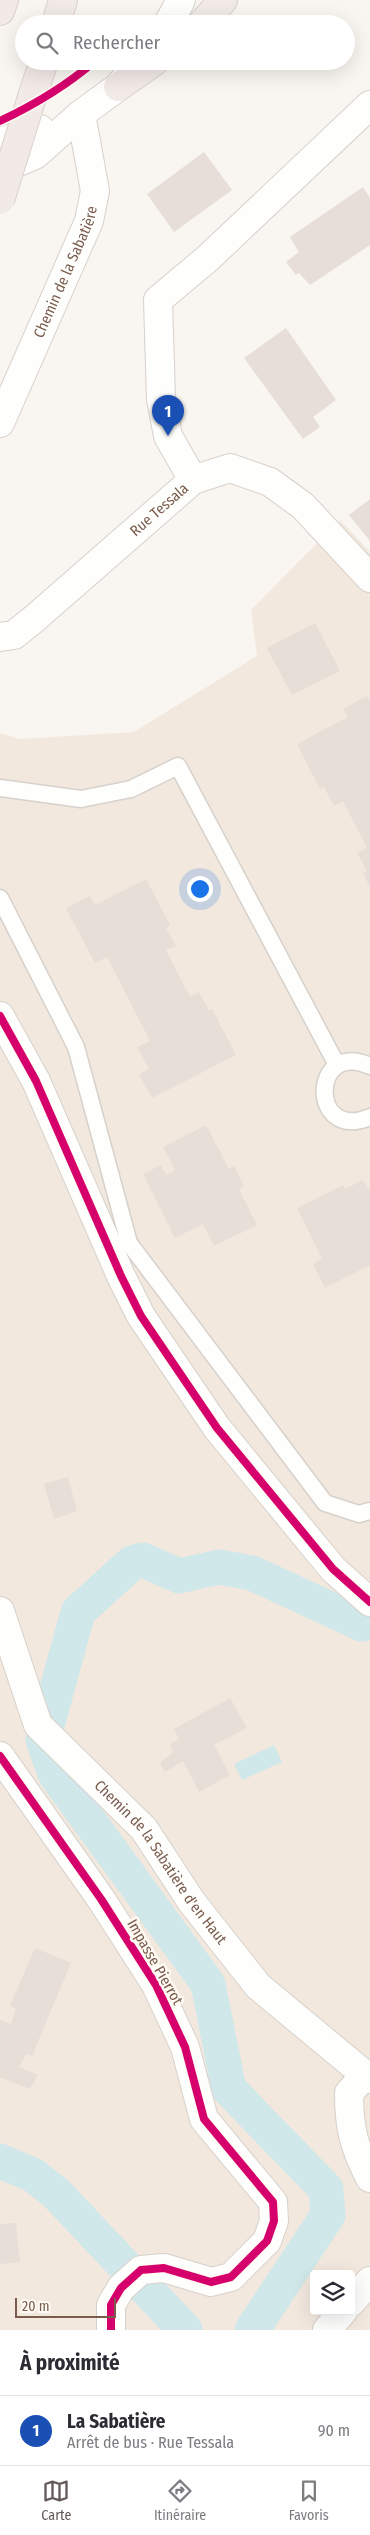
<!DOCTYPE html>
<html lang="fr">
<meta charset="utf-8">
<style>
:root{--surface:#fff;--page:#f7f7f7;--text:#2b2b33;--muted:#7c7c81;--line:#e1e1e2;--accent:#625958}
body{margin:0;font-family:"Fira Sans Condensed",sans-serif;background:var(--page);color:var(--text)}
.controls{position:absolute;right:15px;bottom:15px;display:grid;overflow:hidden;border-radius:5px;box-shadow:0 5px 20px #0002}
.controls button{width:45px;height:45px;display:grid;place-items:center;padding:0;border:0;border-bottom:1px solid var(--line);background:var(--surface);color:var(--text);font:25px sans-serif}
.scale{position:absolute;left:15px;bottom:12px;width:101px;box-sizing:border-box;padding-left:5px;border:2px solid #7a5c4d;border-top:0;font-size:14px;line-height:18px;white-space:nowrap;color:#7a5c4d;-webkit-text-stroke:4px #fffaf3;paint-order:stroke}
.you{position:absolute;left:199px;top:888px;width:18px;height:18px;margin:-12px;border:4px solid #fff;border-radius:50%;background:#1a73e8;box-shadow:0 0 0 8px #1a73e833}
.badge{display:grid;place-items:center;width:32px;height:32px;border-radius:50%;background:var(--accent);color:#fff;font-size:16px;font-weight:700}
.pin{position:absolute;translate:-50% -41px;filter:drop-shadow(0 1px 2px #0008)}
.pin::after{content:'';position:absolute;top:26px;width:18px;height:15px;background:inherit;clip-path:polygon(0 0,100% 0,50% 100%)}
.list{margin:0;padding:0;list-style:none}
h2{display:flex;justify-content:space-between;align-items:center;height:65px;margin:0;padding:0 20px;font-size:21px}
h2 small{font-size:16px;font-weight:400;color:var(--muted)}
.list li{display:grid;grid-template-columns:32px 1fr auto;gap:15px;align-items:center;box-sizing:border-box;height:70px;padding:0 20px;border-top:1px solid var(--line)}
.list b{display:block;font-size:19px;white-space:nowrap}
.list p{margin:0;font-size:16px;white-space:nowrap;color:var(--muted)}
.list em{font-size:16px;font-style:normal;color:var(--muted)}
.icon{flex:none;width:28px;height:28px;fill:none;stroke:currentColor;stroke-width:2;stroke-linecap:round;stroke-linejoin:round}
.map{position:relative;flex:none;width:370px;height:2330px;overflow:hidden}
.search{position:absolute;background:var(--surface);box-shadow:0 5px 20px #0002;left:15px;right:15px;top:15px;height:55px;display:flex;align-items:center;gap:12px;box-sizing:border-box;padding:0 18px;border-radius:28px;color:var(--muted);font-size:19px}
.sheet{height:135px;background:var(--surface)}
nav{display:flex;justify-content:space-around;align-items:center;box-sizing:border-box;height:70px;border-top:1px solid var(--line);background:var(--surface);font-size:14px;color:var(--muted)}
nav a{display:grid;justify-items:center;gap:2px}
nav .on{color:var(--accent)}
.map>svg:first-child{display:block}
.residential{fill:#f2e8de;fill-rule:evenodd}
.water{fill:#d0e8ea}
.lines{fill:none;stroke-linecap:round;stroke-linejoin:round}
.canal{stroke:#d0e8ea;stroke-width:35}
.building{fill:#e6ded7}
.service-casing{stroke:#d7d1cb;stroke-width:19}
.minor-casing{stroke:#d7d1cb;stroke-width:30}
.secondary-casing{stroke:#d9d2cb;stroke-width:30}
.motorway-casing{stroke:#dad1cc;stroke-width:30}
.service{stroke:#fefefd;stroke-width:16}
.minor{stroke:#fefefd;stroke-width:28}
.secondary{stroke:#fefefd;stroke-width:28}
.motorway{stroke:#f2eae7;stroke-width:28}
.motorway-bridge-casing{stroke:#dad1cc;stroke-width:30;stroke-linecap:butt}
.motorway-bridge{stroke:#f2eae7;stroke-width:28}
.cycleway-casing{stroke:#fffaf3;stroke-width:11}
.cycleway{stroke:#d6006c;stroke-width:8}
.labels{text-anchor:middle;stroke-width:5;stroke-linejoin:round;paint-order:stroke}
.street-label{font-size:15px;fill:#7a5c4d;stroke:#fffaf3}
</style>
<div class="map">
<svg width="370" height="2330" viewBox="0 0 370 2330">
<rect width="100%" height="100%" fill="#f9f5f0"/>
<!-- residential -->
<path class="residential" d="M 340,520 L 370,552 L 370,2330 L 0,2330 L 0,733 L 20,739 L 134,732 L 257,656 L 251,610 ZM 314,2274 L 351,2274 L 351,2311 L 314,2311 Z"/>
<!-- water -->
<path class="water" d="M 274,1745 L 282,1762 L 242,1780 L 234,1764 Z"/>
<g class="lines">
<!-- canal -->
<path class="canal" d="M 0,2161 L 33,2175 L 56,2193 L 185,2330
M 252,2330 L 328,2215 L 326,2189 L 229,2089 L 208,1984 L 55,1774 L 43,1740 L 78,1612 L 132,1563 L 143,1560 L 179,1576 L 219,1567 L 252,1573 L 362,1624"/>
</g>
<!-- building -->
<path class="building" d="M 204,152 L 232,190 L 174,232 L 147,194 Z
M 363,187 L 370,198 L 370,245 L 310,285 L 299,273 L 296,275 L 286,262 L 299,252 L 290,237 Z
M 286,328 L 336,400 L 313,417 L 320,427 L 303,439 L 244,358 Z
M 370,499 L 370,541 L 349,515 Z
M 315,623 L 340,671 L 292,695 L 267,648 Z
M 367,696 L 370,702 L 370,887 L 363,873 L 367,871 L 357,853 L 367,848 L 343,801 L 334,806 L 324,787 L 320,789 L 297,744 L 348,717 L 343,709 Z
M 146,879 L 170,925 L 166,928 L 176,946 L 166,950 L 190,997 L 199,992 L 209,1010 L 212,1009 L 236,1055 L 152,1098 L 139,1074 L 149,1069 L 137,1047 L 150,1041 L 107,957 L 95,963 L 66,908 L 90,896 L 95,905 Z
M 206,1125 L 229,1169 L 234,1166 L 244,1186 L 239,1189 L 257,1225 L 214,1246 L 203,1224 L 175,1238 L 143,1174 L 161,1165 L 166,1175 L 175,1170 L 163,1147 Z
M 363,1180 L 368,1189 L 370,1188 L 370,1265 L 325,1288 L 313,1264 L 322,1259 L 297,1208 L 343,1185 L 345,1189 Z
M 68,1477 L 77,1511 L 54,1519 L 44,1484 Z
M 230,1698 L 247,1728 L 214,1745 L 230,1775 L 199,1792 L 183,1761 L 165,1772 L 160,1763 L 173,1752 L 170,1744 L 179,1739 L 174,1729 Z
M 35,1948 L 71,1963 L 32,2056 L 26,2054 L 19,2067 L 38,2075 L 30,2089 L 0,2077 L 0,2020 L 11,2024 L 16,2009 L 10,2006 Z
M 16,2223 L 20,2262 L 0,2264 L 0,2224 Z"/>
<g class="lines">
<defs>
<path id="service" d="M 0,788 L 81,799 L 131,789 L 178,766 L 337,1065
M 0,898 L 76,1047 L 129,1243 L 325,1503 L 359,1514 L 370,1511
M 370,1066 C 310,1039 309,1143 370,1117"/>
<g id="minor">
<path id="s1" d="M 0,423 L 89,221 L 95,191 L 81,114"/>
<path d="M 193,480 L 168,436 L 161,399 L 158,300 L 207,259 L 370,105"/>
<path id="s2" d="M 0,637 L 14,635 L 34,619 L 193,480 L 230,468 L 270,482 L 303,506 L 370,578"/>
<path d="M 0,1016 L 36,1081 L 121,1276 L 141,1316 L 217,1428 L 333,1569 L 370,1602"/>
<path id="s3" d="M 0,1611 L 38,1725 L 144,1829 L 191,1901 L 258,1986 L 370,2079"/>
<path d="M 0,1756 L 101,1899 L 156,1985 L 185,2047 L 204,2119 L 273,2202 L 274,2221 L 267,2241 L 231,2277 L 211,2282 L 164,2268 L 141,2270 L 121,2288 L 111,2305 L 111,2330"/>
<path d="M 364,2076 L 349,2093 C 349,2129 354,2147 370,2178"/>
<path d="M 351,2302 L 370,2281"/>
<path d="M 327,2330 L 343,2311"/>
</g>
<path id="secondary" d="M 168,24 L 181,0
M 0,142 L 40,129
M 0,170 L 35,155 L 81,114 L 118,87 L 133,70"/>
<path id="motorway" d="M 0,11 L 4,0
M 56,24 L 63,0
M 202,24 L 223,0
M 118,87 L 155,61
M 33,94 L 44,61"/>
</defs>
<!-- service casing -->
<use href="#service" class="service-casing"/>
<!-- minor casing -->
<use href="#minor" class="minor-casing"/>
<!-- secondary casing -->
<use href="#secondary" class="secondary-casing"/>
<!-- motorway casing -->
<use href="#motorway" class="motorway-casing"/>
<!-- service -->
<use href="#service" class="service"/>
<!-- minor -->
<use href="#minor" class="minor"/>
<!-- secondary -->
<use href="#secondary" class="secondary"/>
<!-- motorway -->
<use href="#motorway" class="motorway"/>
<defs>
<path id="motorway-bridge" d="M 0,200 L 33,94"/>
</defs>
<!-- motorway-bridge casing -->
<use href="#motorway-bridge" class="motorway-bridge-casing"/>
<!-- motorway-bridge -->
<use href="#motorway-bridge" class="motorway-bridge"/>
<defs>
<path id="cycleway" d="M 0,121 C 34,105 66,86 95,61
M 0,1016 L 36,1081 L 121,1276 L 141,1316 L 217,1428 L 333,1569 L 370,1602
M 0,1756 L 101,1899 L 156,1985 L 185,2047 L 204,2119 L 273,2202 L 274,2221 L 267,2241 L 231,2277 L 211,2282 L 164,2268 L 141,2270 L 121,2288 L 111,2305 L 111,2330"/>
</defs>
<!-- cycleway casing -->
<use href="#cycleway" class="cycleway-casing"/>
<!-- cycleway -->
<use href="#cycleway" class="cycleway"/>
</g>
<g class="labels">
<!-- street labels -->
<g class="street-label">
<text dy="5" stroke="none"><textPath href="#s1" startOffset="165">Chemin de la Sabatière</textPath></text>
<text dy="5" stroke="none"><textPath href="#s2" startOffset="206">Rue Tessala</textPath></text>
<text dy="5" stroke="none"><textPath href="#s3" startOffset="305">Chemin de la Sabatière d'en Haut</textPath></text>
<text transform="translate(155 1962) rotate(60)" y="5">Impasse Pierrot</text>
</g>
</g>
</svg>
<div class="controls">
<button><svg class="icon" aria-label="layers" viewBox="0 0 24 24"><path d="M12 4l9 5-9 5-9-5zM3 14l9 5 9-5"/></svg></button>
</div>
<div class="scale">20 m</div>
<div class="you"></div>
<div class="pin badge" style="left:168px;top:436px;background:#1a4fb4">1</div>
<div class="search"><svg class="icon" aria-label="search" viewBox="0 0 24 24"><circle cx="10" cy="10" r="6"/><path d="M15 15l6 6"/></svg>Rechercher</div>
</div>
<section class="sheet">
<h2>À proximité<small></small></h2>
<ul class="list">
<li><span class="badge" style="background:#1a4fb4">1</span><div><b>La Sabatière</b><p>Arrêt de bus · Rue Tessala</p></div><em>90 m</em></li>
</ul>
</section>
<nav>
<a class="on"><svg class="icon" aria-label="map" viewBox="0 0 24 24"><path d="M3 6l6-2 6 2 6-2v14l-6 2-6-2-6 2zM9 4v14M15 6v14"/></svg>Carte</a>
<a><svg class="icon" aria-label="directions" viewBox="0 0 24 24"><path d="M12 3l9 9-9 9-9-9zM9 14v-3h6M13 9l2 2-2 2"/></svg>Itinéraire</a>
<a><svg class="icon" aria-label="saved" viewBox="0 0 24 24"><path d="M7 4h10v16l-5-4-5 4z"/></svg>Favoris</a>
</nav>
